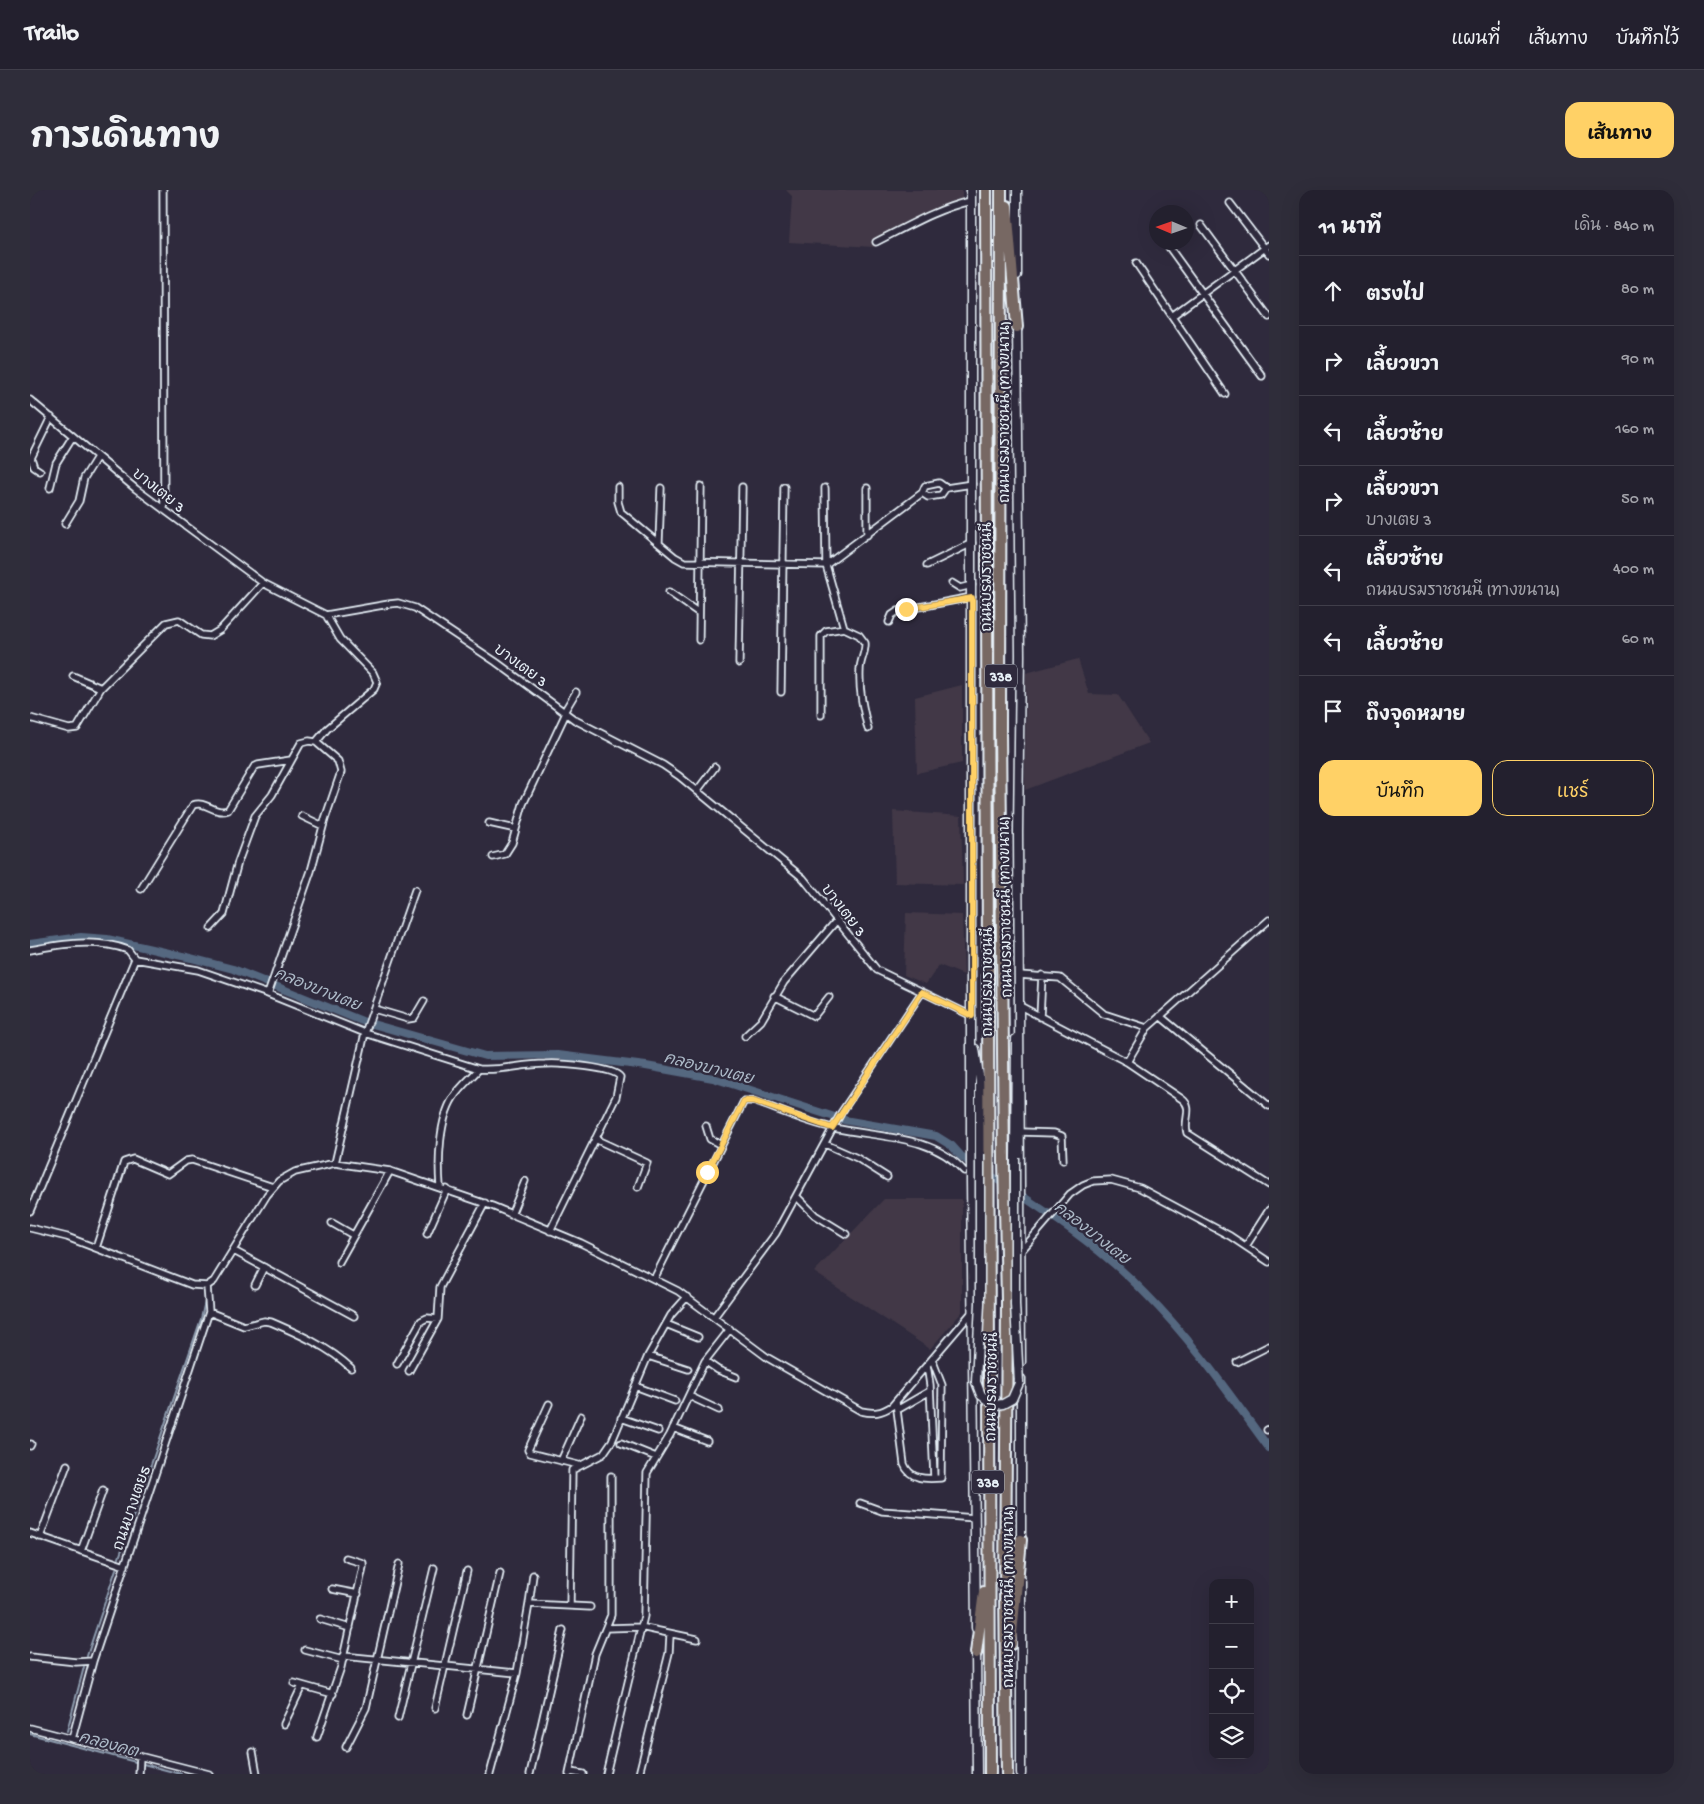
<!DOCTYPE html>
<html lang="th">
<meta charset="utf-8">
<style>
:root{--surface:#23202e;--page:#2f2d3a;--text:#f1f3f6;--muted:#a3a3aa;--line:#403e4a;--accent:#ffd166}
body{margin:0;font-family:"Gochi Hand","Playpen Sans Thai",sans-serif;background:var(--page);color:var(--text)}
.controls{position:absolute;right:15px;bottom:15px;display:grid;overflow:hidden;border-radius:10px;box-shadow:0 5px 20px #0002}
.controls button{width:45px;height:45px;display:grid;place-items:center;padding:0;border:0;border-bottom:1px solid var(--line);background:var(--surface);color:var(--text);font:25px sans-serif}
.compass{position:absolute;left:1119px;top:15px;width:45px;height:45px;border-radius:50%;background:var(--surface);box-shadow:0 5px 20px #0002;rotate:272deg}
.stop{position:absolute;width:15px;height:15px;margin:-11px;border:4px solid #ffd166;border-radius:50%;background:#fff}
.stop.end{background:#ffd166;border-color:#fff;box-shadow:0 1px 5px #0008}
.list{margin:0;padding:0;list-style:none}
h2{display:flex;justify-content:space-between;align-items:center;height:65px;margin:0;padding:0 20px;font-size:21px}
h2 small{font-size:16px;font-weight:400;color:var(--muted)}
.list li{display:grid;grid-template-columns:32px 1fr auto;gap:15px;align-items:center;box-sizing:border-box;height:70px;padding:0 20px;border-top:1px solid var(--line)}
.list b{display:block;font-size:19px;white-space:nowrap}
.list p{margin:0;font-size:16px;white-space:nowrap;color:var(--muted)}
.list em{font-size:16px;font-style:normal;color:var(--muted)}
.actions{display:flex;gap:10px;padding:15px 20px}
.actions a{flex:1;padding:11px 0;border:1px solid var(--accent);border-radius:15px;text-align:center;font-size:18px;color:var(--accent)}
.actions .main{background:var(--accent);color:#111}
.icon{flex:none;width:28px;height:28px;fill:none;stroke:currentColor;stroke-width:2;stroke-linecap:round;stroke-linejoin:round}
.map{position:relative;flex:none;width:1239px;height:1584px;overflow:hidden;border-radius:15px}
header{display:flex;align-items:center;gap:30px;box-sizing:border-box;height:70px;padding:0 25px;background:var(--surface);border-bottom:1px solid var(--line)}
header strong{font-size:24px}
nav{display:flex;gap:28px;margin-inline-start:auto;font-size:18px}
.intro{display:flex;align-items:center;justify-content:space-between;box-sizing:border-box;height:120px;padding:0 30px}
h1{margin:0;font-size:35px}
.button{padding:12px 22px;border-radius:15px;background:var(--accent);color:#111;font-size:18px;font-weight:700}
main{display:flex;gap:30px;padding:0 30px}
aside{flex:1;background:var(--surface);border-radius:15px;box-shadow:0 5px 20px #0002}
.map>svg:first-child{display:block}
.built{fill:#423947}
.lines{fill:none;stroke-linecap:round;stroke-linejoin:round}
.stream{stroke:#8f9eb0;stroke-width:2}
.canal{stroke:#546780;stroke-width:8}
.street-casing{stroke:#e8f1f8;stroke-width:9}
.secondary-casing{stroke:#e8f1f8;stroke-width:11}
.highway-casing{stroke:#e8f1f8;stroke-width:14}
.street{stroke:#2f2a3d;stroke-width:5.5}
.secondary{stroke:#2f2a3d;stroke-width:8}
.highway{stroke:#776864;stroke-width:10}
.secondary-bridge-casing{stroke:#e8f1f8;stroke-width:11;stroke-linecap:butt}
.secondary-bridge{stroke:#2f2a3d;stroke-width:8}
.route{stroke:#ffd166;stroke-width:6}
.labels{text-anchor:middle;stroke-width:4.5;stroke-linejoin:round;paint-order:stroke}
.shield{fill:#2f2a3d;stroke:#b0b5c0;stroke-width:1}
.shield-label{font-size:14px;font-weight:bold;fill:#e8f1f8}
.street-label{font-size:15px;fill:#e8f1f8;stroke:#2f2a3d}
.water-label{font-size:16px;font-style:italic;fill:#adbac8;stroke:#2f2a3d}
</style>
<header>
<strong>Trailo</strong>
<nav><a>แผนที่</a><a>เส้นทาง</a><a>บันทึกไว้</a></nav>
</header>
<div class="intro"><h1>การเดินทาง</h1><a class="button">เส้นทาง</a></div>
<main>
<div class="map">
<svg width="1239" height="1584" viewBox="0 0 1239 1584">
<rect width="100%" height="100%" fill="#2f2a3d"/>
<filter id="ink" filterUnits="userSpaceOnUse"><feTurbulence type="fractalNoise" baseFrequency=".02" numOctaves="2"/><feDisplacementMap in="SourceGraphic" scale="10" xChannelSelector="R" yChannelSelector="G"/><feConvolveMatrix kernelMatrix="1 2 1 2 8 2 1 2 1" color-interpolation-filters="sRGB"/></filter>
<g filter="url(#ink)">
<!-- built -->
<path class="built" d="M 756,0 L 932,0 L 932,10 L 844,57 L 759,52 L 762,6 Z
M 1048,469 L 1059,504 L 1088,505 L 1119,553 L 995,600 L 996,483 Z
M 932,495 L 932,573 L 887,583 L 885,507 Z
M 863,621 L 931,626 L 933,695 L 865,693 Z
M 876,723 L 932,725 L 934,785 L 909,775 L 896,794 L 874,785 Z
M 854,1009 L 932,1009 L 932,1122 L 900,1159 L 784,1082 Z"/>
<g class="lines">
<!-- stream -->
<path class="stream" d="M 89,1368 L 171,1129 L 175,1111
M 57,1466 L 86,1379
M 37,1541 L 54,1477
M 0,1544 L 151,1584"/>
<!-- canal -->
<path class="canal" d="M 0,754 L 51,747 L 77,749 L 161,768 L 203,779 L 332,831 L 455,866 L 528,865 L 616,876 L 683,888 L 814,930 L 906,946 L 922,956 L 931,966 L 945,976
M 957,983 C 1013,1019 1070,1056 1116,1104 C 1163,1151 1200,1205 1239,1258"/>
<defs>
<path id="street" d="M 133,0 L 134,320
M 1200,13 L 1239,64
M 1171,35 L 1239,127
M 846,52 C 876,37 908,18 941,11
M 1136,53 L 1232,186
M 1106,73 L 1195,204
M 1142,126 L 1239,55
M 0,210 L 106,299 L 233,393 L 296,425 L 359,414 L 368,413 L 385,418 L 466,472 L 545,530 L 633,575 L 649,586 L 773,688 L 847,780 L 942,826
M 10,281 L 4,277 L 1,268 L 21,227
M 588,297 L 588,312 L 591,322 L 645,367 L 654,372 L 796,375 L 892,303 L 895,296 L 909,293 L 916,298 L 942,294
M 20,298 L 26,273 L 43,246
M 892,303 L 898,307 L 911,305 L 916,298
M 35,334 L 49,311 L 54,288 L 67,267
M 837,345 L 837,298
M 629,352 L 631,298
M 897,375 L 942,353
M 922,393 L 930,398 L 942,395
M 639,402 L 669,423
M 296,425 L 310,449 L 343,483 L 347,492 L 344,499 L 297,539 L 286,552 L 308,571 L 311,582 L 295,629 L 281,681 L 238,804 L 335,843 L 305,973
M 859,432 L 862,425 L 868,421 L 942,407
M 814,438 L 829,445 L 835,453 C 836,462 830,470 830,480 C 829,501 833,519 838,539
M 669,450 L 671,296
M 709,473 L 712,297
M 43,486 L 71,498
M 751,502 L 754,297
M 534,522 L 546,502
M 791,525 L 791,446 L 796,441 L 814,438 L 796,375 L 795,298
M 0,528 L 39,539 L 47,538 L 71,498 L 136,433 L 149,430 L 171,445 L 180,446 L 190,440 L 233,393
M 667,601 L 685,577
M 272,626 L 293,636
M 459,633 L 486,639
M 463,667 L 475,664 L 482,653 L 493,614 L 536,523
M 111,699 L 163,615 C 176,610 184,625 198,620 L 224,577 L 228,575 L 261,570
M 385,700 L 335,843 L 449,879 C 471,881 492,874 515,874 C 528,873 584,877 590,887 L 586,907 L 520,1041
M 181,738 L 194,724 L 208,672 L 225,626 L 242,605 L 271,553 L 279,551 L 286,552
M 0,760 C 32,754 66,748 98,760 L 105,769
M 989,785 L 1030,788 L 1074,824 L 1117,838 L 1239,730
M 744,806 L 784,826 L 799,807
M 990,816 L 1097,872 L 1152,909 C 1164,918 1153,930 1157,943 L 1239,995
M 344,819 L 378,829 L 384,828 L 394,811
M 1130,826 L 1239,916
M 1010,827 L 1012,785
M 715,846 L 731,831 L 754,792 L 807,730
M 1097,872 L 1117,838
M 676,936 L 680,949 L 691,955
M 991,942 L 1024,943 L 1032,946 L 1033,970
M 565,949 L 617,973 L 608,997
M 795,954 L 827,968 L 857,987
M 410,996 C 408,971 409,930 423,908 C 430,897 440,889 449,879
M 767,1007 L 785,1025 L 816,1044
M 0,1021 L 105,769 L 168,780 L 238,804
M 481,1025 L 495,991
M 302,1033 L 323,1045
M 0,1038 L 37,1047 L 162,1095 L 177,1096 L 184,1091 L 237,1005 L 249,991 L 265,982 L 305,973 L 360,981 L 462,1016 L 551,1053 L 648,1101 L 738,1168 L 831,1221 C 844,1224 851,1223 862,1216 L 943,1121
M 397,1044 L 417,999
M 1216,1056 L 1239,1020
M 66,1058 L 94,972 L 103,969 L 138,984 L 156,971 L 162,970 L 243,997
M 204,1061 L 324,1126
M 991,1061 L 1040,1004 L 1053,995 L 1063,991 L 1081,990 L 1110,998 L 1200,1046 L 1239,1072
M 309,1072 L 360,981
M 624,1089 L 714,911 L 723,911 C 750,920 777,933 804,938 C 848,948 902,944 934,981
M 225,1095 L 234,1077
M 179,1122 L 214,1136 L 234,1131 L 241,1132 C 269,1144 299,1157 321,1178
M 684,1127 L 746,1043 L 811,923 L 892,802
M 636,1134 L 668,1147
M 618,1166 L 658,1179
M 675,1171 L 688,1180 L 706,1187
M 1207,1172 L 1239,1156
M 367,1174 L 391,1131 L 397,1128 L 408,1129
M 897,1175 L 900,1195 L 904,1288
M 379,1181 L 408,1129 L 410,1097 L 455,1013
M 605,1196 L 645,1211
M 659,1206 L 689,1220
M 866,1212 L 874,1274 C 880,1290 896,1289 911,1288 L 912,1195 L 902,1169
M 519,1214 L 498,1260 L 500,1263 L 548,1275
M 867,1220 L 900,1201
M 591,1228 L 628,1241
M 643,1238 L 677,1251
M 1237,1240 L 1239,1239
M 591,1253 L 626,1267
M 0,1256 L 1,1254
M 531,1271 L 551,1226
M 830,1313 L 852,1321 L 945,1328
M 0,1343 L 95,1376
M 10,1347 L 37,1275
M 51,1361 L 73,1300
M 302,1399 L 328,1404
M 499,1414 L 503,1385
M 540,1416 L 560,1417
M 290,1429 L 320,1438
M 576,1438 L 610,1437 L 667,1449
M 275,1460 L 313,1470
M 313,1466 L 487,1483
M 0,1467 L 46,1472 L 63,1471
M 264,1493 L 303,1504
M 405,1518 L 437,1381
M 437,1525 L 470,1383
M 368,1528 L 404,1378
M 254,1534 L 272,1496
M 0,1538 L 179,1584
M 287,1547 L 311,1477 L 333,1377 L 333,1373 L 316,1368
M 42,1549 L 63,1471 L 179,1122 L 177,1096
M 316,1557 L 336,1518 L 369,1374
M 223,1562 L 227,1584
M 540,1582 L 553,1584
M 109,1584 L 110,1566
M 460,1584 L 487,1483 L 499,1414 L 540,1416 L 542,1280 L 573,1264 L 582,1251 L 618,1166 L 641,1125 L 657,1107
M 500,1584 L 533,1440
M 539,1584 L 565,1464 L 581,1425 L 581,1286
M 576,1584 L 614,1426 L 617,1283 L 640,1245 L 675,1171 L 700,1139
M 609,1584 L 639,1463 L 640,1445"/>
<path id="secondary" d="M 941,0 L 941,991 L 946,1438
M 987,85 L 987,0
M 987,134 L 990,465 L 988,642 L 991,1172
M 945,859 L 950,892 L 950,964
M 985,968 L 986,849
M 991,1189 L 991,1355
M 991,1391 L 991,1584
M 946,1459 L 947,1584"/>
<path id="highway" d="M 956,0 L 960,1584
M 971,0 L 970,539 L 974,971 L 977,1111 L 975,1402 L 977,1584
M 977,16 L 987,137
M 981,1454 L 991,1350
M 946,1463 L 954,1402"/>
</defs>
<!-- street casing -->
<use href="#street" class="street-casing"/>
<!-- secondary casing -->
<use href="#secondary" class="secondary-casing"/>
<!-- highway casing -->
<use href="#highway" class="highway-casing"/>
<!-- street -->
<use href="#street" class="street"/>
<!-- secondary -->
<use href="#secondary" class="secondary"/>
<!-- highway -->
<use href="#highway" class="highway"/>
<defs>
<path id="secondary-bridge" d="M 950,964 L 950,1113 L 946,1192 L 951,1205 L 964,1215 L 973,1214 L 982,1209 L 989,1193 L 985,1114 L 985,968"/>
</defs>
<!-- secondary-bridge casing -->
<use href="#secondary-bridge" class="secondary-bridge-casing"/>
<!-- secondary-bridge -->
<use href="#secondary-bridge" class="secondary-bridge"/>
</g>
</g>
<g class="lines" filter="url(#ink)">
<!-- route -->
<path class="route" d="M 677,982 L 714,911 L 723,911 L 802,938 L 892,802 L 942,826 L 942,408 L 876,419"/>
</g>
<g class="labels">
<!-- shield labels -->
<g class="shield">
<rect x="955" y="474.5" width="32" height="23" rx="4"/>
<rect x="942" y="1280.5" width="32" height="23" rx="4"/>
</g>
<g class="shield-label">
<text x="971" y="491">338</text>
<text x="958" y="1297">338</text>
</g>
<!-- street labels -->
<g class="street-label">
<text transform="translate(974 222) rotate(-90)" y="5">ถนนบรมราชชนนี (ทางขนาน)</text>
<text transform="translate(129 300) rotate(38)" y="5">บางเตย 3</text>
<text transform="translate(956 387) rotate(-90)" y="5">ถนนบรมราชชนนี</text>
<text transform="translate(491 475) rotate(36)" y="5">บางเตย 3</text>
<text transform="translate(975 717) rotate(-91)" y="5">ถนนบรมราชชนนี (ทางขนาน)</text>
<text transform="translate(814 720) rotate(52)" y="5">บางเตย 3</text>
<text transform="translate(957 792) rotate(-90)" y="5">ถนนบรมราชชนนี</text>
<text transform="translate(961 1197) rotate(-89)" y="5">ถนนบรมราชชนนี</text>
<text transform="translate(101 1318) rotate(-71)" y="5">ถนนบางเตย5</text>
<text transform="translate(978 1407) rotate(-90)" y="5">ถนนบรมราชชนนี (ทางขนาน)</text>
</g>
<!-- water labels -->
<g class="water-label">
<text transform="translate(288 798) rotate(22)" y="6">คลองบางเตย</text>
<text transform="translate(679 877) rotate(14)" y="6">คลองบางเตย</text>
<text transform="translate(1063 1042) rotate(38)" y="6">คลองบางเตย</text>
<text transform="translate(79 1553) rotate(15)" y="6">คลองคต</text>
</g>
</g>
</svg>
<div class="controls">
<button>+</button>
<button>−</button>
<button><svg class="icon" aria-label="locate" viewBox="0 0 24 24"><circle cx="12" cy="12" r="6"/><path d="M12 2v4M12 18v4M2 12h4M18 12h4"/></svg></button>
<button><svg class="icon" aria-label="layers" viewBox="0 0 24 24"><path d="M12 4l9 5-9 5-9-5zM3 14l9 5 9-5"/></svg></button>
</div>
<svg class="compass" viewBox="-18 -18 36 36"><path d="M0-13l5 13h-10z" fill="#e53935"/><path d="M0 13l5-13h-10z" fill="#a3a3aa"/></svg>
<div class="stop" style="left:677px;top:982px"></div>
<div class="stop end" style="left:876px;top:419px"></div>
</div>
<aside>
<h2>11 นาที<small>เดิน · 840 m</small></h2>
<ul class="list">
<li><svg class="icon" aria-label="ahead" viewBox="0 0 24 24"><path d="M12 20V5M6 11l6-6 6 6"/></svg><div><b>ตรงไป</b></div><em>80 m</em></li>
<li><svg class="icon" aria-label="right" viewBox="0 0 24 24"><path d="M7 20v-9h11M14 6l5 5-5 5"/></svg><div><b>เลี้ยวขวา</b></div><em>90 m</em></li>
<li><svg class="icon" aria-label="left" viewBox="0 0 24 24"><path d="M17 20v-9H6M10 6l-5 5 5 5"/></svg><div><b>เลี้ยวซ้าย</b></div><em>160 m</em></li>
<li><svg class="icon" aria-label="right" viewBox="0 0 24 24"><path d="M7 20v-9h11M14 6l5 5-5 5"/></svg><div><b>เลี้ยวขวา</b><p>บางเตย 3</p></div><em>50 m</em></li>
<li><svg class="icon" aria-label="left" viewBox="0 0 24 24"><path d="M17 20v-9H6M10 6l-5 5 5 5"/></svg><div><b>เลี้ยวซ้าย</b><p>ถนนบรมราชชนนี (ทางขนาน)</p></div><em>400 m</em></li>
<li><svg class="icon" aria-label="left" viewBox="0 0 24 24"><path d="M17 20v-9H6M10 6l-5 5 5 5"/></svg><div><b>เลี้ยวซ้าย</b></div><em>60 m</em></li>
<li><svg class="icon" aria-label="arrive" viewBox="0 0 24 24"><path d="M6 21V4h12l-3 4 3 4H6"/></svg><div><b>ถึงจุดหมาย</b></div></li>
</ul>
<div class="actions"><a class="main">บันทึก</a><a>แชร์</a></div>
</aside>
</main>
